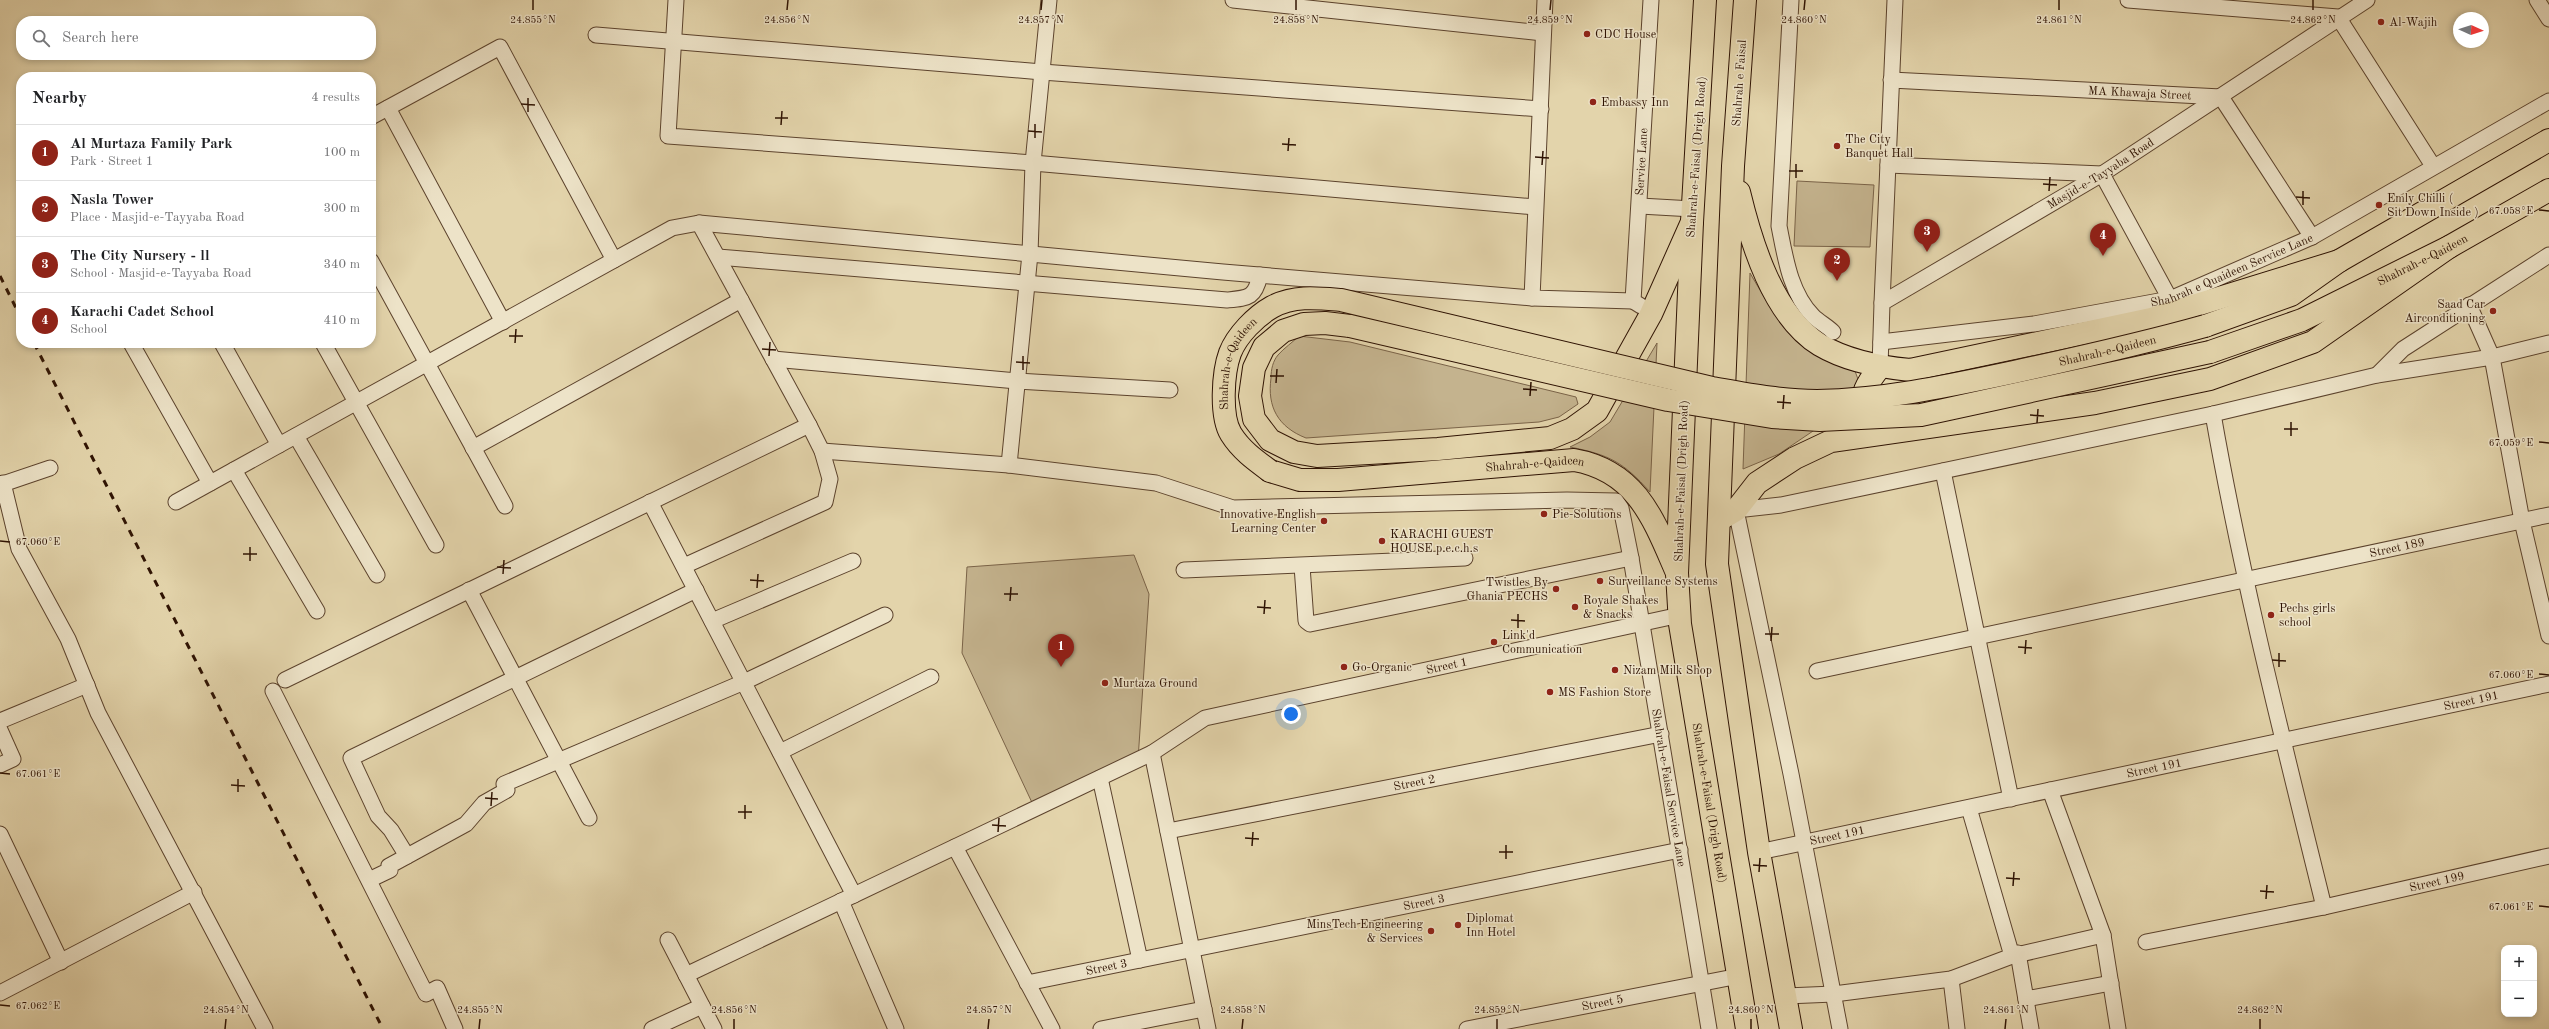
<!DOCTYPE html>
<meta charset="utf-8">
<style>
:root{--surface:#fff;--page:#f6f6f6;--text:#202124;--muted:#757577;--line:#e0e0e0;--accent:#8f2418}
body{margin:0;font-family:"Old Standard TT",serif;background:var(--page);color:var(--text)}
.controls{position:absolute;right:12px;bottom:12px;display:grid;overflow:hidden;border-radius:8px;box-shadow:0 2px 6px #0003}
.controls button{width:36px;height:36px;display:grid;place-items:center;padding:0;border:0;border-bottom:1px solid var(--line);background:var(--surface);color:var(--text);font:20px sans-serif}
.compass{position:absolute;left:2453px;top:12px;width:36px;height:36px;border-radius:50%;background:var(--surface);box-shadow:0 2px 6px #0003;rotate:93deg}
.you{position:absolute;left:1291px;top:714px;width:14px;height:14px;margin:-10px;border:3px solid #fff;border-radius:50%;background:#1a73e8;box-shadow:0 0 0 6px #1a73e833}
.badge{display:grid;place-items:center;width:26px;height:26px;border-radius:50%;background:var(--accent);color:#fff;font-size:13px;font-weight:700}
.pin{position:absolute;translate:-50% -33px;filter:drop-shadow(0 1px 2px #0008)}
.pin::after{content:'';position:absolute;top:21px;width:14px;height:12px;background:inherit;clip-path:polygon(0 0,100% 0,50% 100%)}
.list{margin:0;padding:0;list-style:none}
h2{display:flex;justify-content:space-between;align-items:center;height:52px;margin:0;padding:0 16px;font-size:17px}
h2 small{font-size:13px;font-weight:400;color:var(--muted)}
.list li{display:grid;grid-template-columns:26px 1fr auto;gap:12px;align-items:center;box-sizing:border-box;height:56px;padding:0 16px;border-top:1px solid var(--line)}
.list b{display:block;font-size:15px;white-space:nowrap}
.list p{margin:0;font-size:13px;white-space:nowrap;color:var(--muted)}
.list em{font-size:13px;font-style:normal;color:var(--muted)}
.icon{flex:none;width:22px;height:22px;fill:none;stroke:currentColor;stroke-width:2;stroke-linecap:round;stroke-linejoin:round}
.map{position:relative;flex:none;width:2549px;height:1029px;overflow:hidden}
.search{position:absolute;background:var(--surface);box-shadow:0 2px 6px #0003;left:16px;top:16px;width:360px;height:44px;display:flex;align-items:center;gap:10px;box-sizing:border-box;padding:0 14px;border-radius:16px;color:var(--muted);font-size:15px}
.panel{position:absolute;background:var(--surface);box-shadow:0 2px 6px #0003;left:16px;top:72px;width:360px;height:276px;border-radius:16px}
.map>svg:first-child{display:block}
.green{fill:#c4b38e;stroke:#7a6348}
.lines{fill:none;stroke-linecap:round;stroke-linejoin:round}
.street-casing{stroke:#5c432d;stroke-width:17}
.primary-casing{stroke:#2f1303;stroke-width:24}
.highway-casing{stroke:#2f1303;stroke-width:24}
.street{stroke:#ede3c8;stroke-width:15}
.primary{stroke:#e3d4ab;stroke-width:22}
.highway{stroke:#e3d4ab;stroke-width:22}
.rail{stroke:#2f1303;stroke-width:3;stroke-dasharray:7 7;stroke-linecap:butt}
.primary-bridge-casing{stroke:#2f1303;stroke-width:24;stroke-linecap:butt}
.primary-bridge{stroke:#e3d4ab;stroke-width:22}
.ticks{fill:none;stroke:#2f1303;stroke-width:1.5}
.poi-dot{fill:#8f2418;stroke:#ede3c8;stroke-width:1.5}
.labels{text-anchor:middle;stroke-width:3;stroke-linejoin:round;paint-order:stroke}
.poi-label{font-size:12px;fill:#2f1303;stroke:#ede3c8;text-anchor:start}
.street-label{font-size:12px;fill:#2f1303;stroke:#ede3c8}
.ticks-label{font-size:10px;text-anchor:middle;fill:#2f1303;stroke:#ede3c8;stroke-width:3;stroke-linejoin:round;paint-order:stroke}
</style>
<div class="map">
<svg width="2549" height="1029" viewBox="0 0 2549 1029">
<rect width="100%" height="100%" fill="#e3d4ab"/>
<filter id="stains"><feTurbulence type="fractalNoise" baseFrequency=".005" numOctaves="4"/><feColorMatrix values="0 0 0 0 .2 0 0 0 0 .09 0 0 0 0 .02 0 0 0 .5 -.17"/></filter>
<radialGradient id="worn" r=".72"><stop offset=".6" stop-color="#630" stop-opacity="0"/><stop offset="1" stop-color="#630" stop-opacity=".3"/></radialGradient>
<!-- green -->
<path class="green" d="M 1797,181 L 1874,185 L 1870,247 L 1794,246 Z
M 1750,273 C 1779,323 1797,353 1855,371 L 1859,382 L 1850,406 L 1779,454 L 1743,469 Z
M 1299,336 L 1350,342 L 1576,397 L 1578,404 L 1559,417 L 1539,422 L 1306,438 C 1278,427 1267,407 1271,378 C 1271,369 1273,361 1278,355 C 1284,348 1293,342 1299,336 Z
M 1657,343 L 1650,492 C 1623,462 1610,455 1570,447 L 1590,437 L 1610,422 Z
M 1134,555 L 1149,594 L 1138,760 L 1035,809 L 962,653 L 967,567 Z"/>
<g class="lines">
<defs>
<g id="street">
<path d="M 676,0 L 668,136 L 1033,163 L 1535,207"/>
<path d="M 1233,0 L 1543,33"/>
<path d="M 1545,0 L 1532,298 L 1633,301"/>
<path d="M 1791,0 L 1779,226 C 1785,256 1790,293 1813,316 C 1819,322 1827,326 1833,332"/>
<path d="M 2128,0 L 2338,17 L 2433,166"/>
<path d="M 2537,0 L 2549,19"/>
<path d="M 596,35 L 1042,72 L 1541,109"/>
<path id="s1" d="M 1891,80 L 2221,97 L 2312,237"/>
<path d="M 388,108 L 503,322"/>
<path d="M 371,117 L 500,47 L 614,260"/>
<path d="M 1888,165 L 2102,174 L 2170,299"/>
<path d="M 1640,206 L 1693,209"/>
<path d="M 718,257 L 1227,300 C 1249,298 1255,298 1260,275"/>
<path d="M 371,261 L 505,506"/>
<path d="M 1882,303 L 1895,0"/>
<path d="M 2469,305 L 2492,357 L 2522,521 L 2549,636"/>
<path id="s2" d="M 1641,306 L 1633,301 L 1651,0"/>
<path id="s3" d="M 1881,342 L 2034,324 L 2170,299 L 2312,237 L 2549,101"/>
<path d="M 131,343 L 210,483"/>
<path d="M 222,343 L 279,445"/>
<path d="M 323,343 L 436,545"/>
<path d="M 773,359 L 1017,381 L 1170,390"/>
<path id="s4" d="M 1880,367 L 1882,303 L 2102,174 L 2367,0"/>
<path d="M 2377,375 L 2403,349 L 2549,255"/>
<path d="M 2213,414 C 2242,580 2284,744 2324,907"/>
<path d="M 296,436 L 377,575"/>
<path d="M 473,448 L 741,300"/>
<path id="s5" d="M 822,451 L 1009,465 L 1156,483 L 1233,508 L 1567,500 L 1616,501 L 1621,508 L 1631,558 L 1709,1029"/>
<path d="M 1009,465 L 1030,254 L 1033,163 L 1049,0"/>
<path d="M 234,470 L 317,611"/>
<path d="M 1943,471 L 2011,799"/>
<path d="M 3,483 L 19,549 L 68,639 L 98,713 L 265,1029"/>
<path d="M 0,485 L 50,468"/>
<path d="M 176,502 L 672,228 L 699,223 L 1223,272 L 1532,298"/>
<path d="M 650,502 L 854,895"/>
<path d="M 684,566 L 825,502 L 830,479 L 822,451 L 809,425 L 699,223"/>
<path d="M 1302,566 L 1306,621 L 1310,624 L 1631,558"/>
<path d="M 1184,570 L 1465,558"/>
<path d="M 469,590 L 589,818"/>
<path d="M 712,621 L 853,561"/>
<path id="s6" d="M 1817,671 L 2549,515"/>
<path d="M 285,680 L 809,425"/>
<path d="M 273,691 L 426,994 L 437,988 L 455,1029"/>
<path d="M 0,721 L 87,685"/>
<path d="M 0,730 L 13,759 L 0,765"/>
<path d="M 780,752 L 931,677"/>
<path d="M 1152,753 L 1208,1029"/>
<path d="M 1100,778 L 1140,960"/>
<path d="M 2050,790 L 2103,935 L 2118,1029"/>
<path id="s7" d="M 1168,831 L 1661,734"/>
<path d="M 0,834 L 61,962"/>
<path d="M 955,847 L 1052,1029"/>
<path id="s8" d="M 1759,852 L 2549,684"/>
<path d="M 407,856 L 391,830 L 378,816 L 351,758 L 696,590"/>
<path d="M 369,880 L 390,870 L 389,866 L 466,824 L 484,803 L 507,790 L 504,784 L 744,682 L 885,615"/>
<path d="M 841,901 L 896,1029"/>
<path d="M 668,940 L 714,1029"/>
<path id="s9" d="M 2146,942 L 2324,907 L 2549,856"/>
<path d="M 2018,953 L 2031,1029"/>
<path d="M 2012,956 L 2103,935"/>
<path id="s10" d="M 686,975 L 1152,753 L 1205,718 L 1680,615"/>
<path d="M 1951,979 L 1957,1029"/>
<path id="s11" d="M 1027,983 L 1680,850"/>
<path d="M 0,993 L 194,892"/>
<path d="M 1786,996 L 1834,994 L 1951,979 L 2012,956 L 1969,808"/>
<path d="M 2026,999 L 2111,983"/>
<path d="M 652,1029 L 702,1006"/>
<path d="M 1101,1029 L 1204,1009"/>
<path id="s12" d="M 1467,1029 L 1739,976"/>
<path d="M 1840,1029 L 1791,774 L 1736,510 L 1781,505 L 2213,414 L 2377,375 L 2492,357 L 2549,343"/>
</g>
<g id="primary">
<path d="M 1350,326 L 1325,323 L 1304,324 L 1283,331 L 1264,347 L 1254,368 L 1250,396 L 1254,419 L 1270,440 L 1294,452 L 1317,456 L 1438,449 L 1550,438 L 1572,429 L 1597,411 L 1651,314 L 1692,222"/>
<path d="M 2205,326 L 2291,295 L 2339,261 L 2549,140"/>
<path id="s13" d="M 2210,352 L 2302,320 L 2449,247 L 2549,190"/>
<path id="s14" d="M 1270,471 L 1300,480 L 1338,480 L 1574,460 C 1637,471 1654,520 1677,573"/>
</g>
<g id="highway">
<path id="s15" d="M 1705,0 L 1692,222 L 1677,573 L 1680,624 L 1747,1029"/>
<path d="M 1745,0 L 1733,166 L 1717,564 L 1759,852 L 1791,1029"/>
<path d="M 1739,192 C 1751,242 1773,316 1820,345 C 1847,361 1879,367 1910,370 L 2151,319 L 2339,261"/>
<path d="M 1864,416 C 1859,395 1867,383 1880,367"/>
<path d="M 1719,520 L 1736,510 L 1757,483 L 1795,458 L 1831,441 L 2095,403 L 2210,379 L 2313,342 L 2449,247"/>
</g>
</defs>
<!-- street casing -->
<use href="#street" class="street-casing"/>
<!-- primary casing -->
<use href="#primary" class="primary-casing"/>
<!-- highway casing -->
<use href="#highway" class="highway-casing"/>
<!-- street -->
<use href="#street" class="street"/>
<!-- primary -->
<use href="#primary" class="primary"/>
<!-- highway -->
<use href="#highway" class="highway"/>
<!-- rail -->
<path class="rail" d="M 0,276 L 21,318
M 34,343 L 383,1029"/>
<defs>
<g id="primary-bridge">
<path d="M 1350,326 L 1668,400 L 1772,417 L 1820,420 L 1921,415 L 2210,352"/>
<path id="s16" d="M 1270,471 C 1255,460 1241,450 1231,434 C 1220,416 1223,372 1230,353 C 1237,335 1256,316 1272,307 C 1294,295 1318,298 1341,300 L 1712,388 C 1746,394 1781,401 1817,401 C 1884,400 1948,386 2014,372 C 2078,358 2141,344 2205,326"/>
</g>
</defs>
<!-- primary-bridge casing -->
<use href="#primary-bridge" class="primary-bridge-casing"/>
<!-- primary-bridge -->
<use href="#primary-bridge" class="primary-bridge"/>
</g>
<!-- ticks -->
<path class="ticks" d="M 533,10 L 533,0M 787,10 L 788,0M 1041,10 L 1042,0M 1296,10 L 1296,0M 1550,10 L 1551,0M 1804,10 L 1805,0M 2059,10 L 2059,0M 2313,10 L 2313,0M 521,104 L 535,105M 528,112 L 528,98M 775,118 L 788,118M 781,125 L 782,111M 1028,131 L 1042,132M 1035,138 L 1035,124M 1282,144 L 1296,145M 1288,151 L 1289,138M 1535,157 L 1549,158M 1542,165 L 1543,151M 1789,171 L 1803,171M 1796,178 L 1796,164M 2043,184 L 2057,185M 2049,191 L 2050,177M 2296,197 L 2310,198M 2303,205 L 2303,191M 2539,210 L 2549,211M 509,336 L 523,336M 515,343 L 516,329M 762,349 L 776,350M 769,356 L 770,342M 1016,362 L 1030,363M 1023,370 L 1023,356M 1270,376 L 1284,376M 1276,383 L 1277,369M 1523,389 L 1537,390M 1530,396 L 1531,382M 1777,402 L 1791,403M 1783,409 L 1784,395M 2030,415 L 2044,416M 2037,423 L 2038,409M 2284,429 L 2298,429M 2291,436 L 2291,422M 2539,442 L 2549,443M 0,541 L 10,542M 243,554 L 257,554M 250,561 L 250,547M 497,567 L 511,568M 503,574 L 504,560M 750,580 L 764,581M 757,588 L 758,574M 1004,594 L 1018,594M 1010,601 L 1011,587M 1257,607 L 1271,608M 1264,614 L 1265,600M 1511,620 L 1525,621M 1518,628 L 1518,614M 1765,634 L 1779,634M 1771,641 L 1772,627M 2018,647 L 2032,648M 2025,654 L 2026,640M 2272,660 L 2286,661M 2279,667 L 2279,653M 2539,674 L 2549,675M 0,773 L 10,774M 231,785 L 245,786M 238,792 L 238,779M 485,798 L 498,799M 491,806 L 492,792M 738,812 L 752,812M 745,819 L 745,805M 992,825 L 1006,826M 998,832 L 999,818M 1245,838 L 1259,839M 1252,846 L 1253,832M 1499,852 L 1513,852M 1506,859 L 1506,845M 1753,865 L 1767,866M 1759,872 L 1760,858M 2006,878 L 2020,879M 2013,886 L 2014,872M 2260,891 L 2274,892M 2266,899 L 2267,885M 2539,906 L 2549,907M 0,1005 L 10,1006M 225,1029 L 226,1019M 479,1029 L 480,1019M 734,1029 L 734,1019M 988,1029 L 989,1019M 1242,1029 L 1243,1019M 1497,1029 L 1497,1019M 1751,1029 L 1751,1019M 2005,1029 L 2006,1019M 2260,1029 L 2260,1019"/>
<!-- markers -->
<g class="poi-dot">
<circle cx="2381" cy="22" r="4"/>
<circle cx="1587" cy="34" r="4"/>
<circle cx="1593" cy="102" r="4"/>
<circle cx="1837" cy="146" r="4"/>
<circle cx="2379" cy="205" r="4"/>
<circle cx="2493" cy="311" r="4"/>
<circle cx="1544" cy="514" r="4"/>
<circle cx="1324" cy="521" r="4"/>
<circle cx="1382" cy="541" r="4"/>
<circle cx="1600" cy="581" r="4"/>
<circle cx="1556" cy="589" r="4"/>
<circle cx="1575" cy="607" r="4"/>
<circle cx="2271" cy="615" r="4"/>
<circle cx="1494" cy="642" r="4"/>
<circle cx="1344" cy="667" r="4"/>
<circle cx="1615" cy="670" r="4"/>
<circle cx="1105" cy="683" r="4"/>
<circle cx="1550" cy="692" r="4"/>
<circle cx="1458" cy="925" r="4"/>
<circle cx="1431" cy="931" r="4"/>
</g>
<g class="labels">
<!-- poi labels -->
<g class="poi-label">
<text x="2389" y="26">Al-Wajih</text>
<text x="1595" y="38">CDC House</text>
<text x="1601" y="106">Embassy Inn</text>
<text x="1845" y="143">The City<tspan x="1845" dy="14">Banquet Hall</tspan></text>
<text x="2387" y="202">Emly Chilli (<tspan x="2387" dy="14">Sit Down Inside )</tspan></text>
<text x="2485" y="308" text-anchor="end">Saad Car<tspan x="2485" dy="14">Airconditioning</tspan></text>
<text x="1316" y="518" text-anchor="end">Innovative English<tspan x="1316" dy="14">Learning Center</tspan></text>
<text x="1552" y="518">Pie-Solutions</text>
<text x="1390" y="538">KARACHI GUEST<tspan x="1390" dy="14">HOUSE p.e.c.h.s</tspan></text>
<text x="1608" y="585">Surveillance Systems</text>
<text x="1548" y="586" text-anchor="end">Twistles By<tspan x="1548" dy="14">Ghania PECHS</tspan></text>
<text x="1583" y="604">Royale Shakes<tspan x="1583" dy="14">&amp; Snacks</tspan></text>
<text x="2279" y="612">Pechs girls<tspan x="2279" dy="14">school</tspan></text>
<text x="1502" y="639">Link'd<tspan x="1502" dy="14">Communication</tspan></text>
<text x="1352" y="671">Go-Organic</text>
<text x="1623" y="674">Nizam Milk Shop</text>
<text x="1113" y="687">Murtaza Ground</text>
<text x="1558" y="696">MS Fashion Store</text>
<text x="1466" y="922">Diplomat<tspan x="1466" dy="14">Inn Hotel</tspan></text>
<text x="1423" y="928" text-anchor="end">MinsTech Engineering<tspan x="1423" dy="14">&amp; Services</tspan></text>
</g>
<!-- street labels -->
<g class="street-label">
<text transform="translate(1739 83) rotate(-86)" y="4">Shahrah e Faisal</text>
<text dy="4" stroke="none"><textPath href="#s1" startOffset="249">MA Khawaja Street</textPath></text>
<text transform="translate(1696 157) rotate(-86)" y="4">Shahrah-e-Faisal (Drigh Road)</text>
<text dy="4" stroke="none"><textPath href="#s2" startOffset="149">Service Lane</textPath></text>
<text dy="4" stroke="none"><textPath href="#s4" startOffset="318">Masjid-e-Tayyaba Road</textPath></text>
<text dy="4" stroke="none"><textPath href="#s13" startOffset="232">Shahrah-e-Qaideen</textPath></text>
<text dy="4" stroke="none"><textPath href="#s3" startOffset="360">Shahrah e Quaideen Service Lane</textPath></text>
<text dy="4" stroke="none"><textPath href="#s16" startOffset="1053">Shahrah-e-Qaideen</textPath></text>
<text dy="4" stroke="none"><textPath href="#s16" startOffset="129">Shahrah-e-Qaideen</textPath></text>
<text dy="4" stroke="none"><textPath href="#s14" startOffset="267">Shahrah-e-Qaideen</textPath></text>
<text transform="translate(1681 481) rotate(-88)" y="4">Shahrah-e-Faisal (Drigh Road)</text>
<text dy="4" stroke="none"><textPath href="#s6" startOffset="593">Street 189</textPath></text>
<text dy="4" stroke="none"><textPath href="#s10" startOffset="827">Street 1</textPath></text>
<text dy="4" stroke="none"><textPath href="#s8" startOffset="728">Street 191</textPath></text>
<text dy="4" stroke="none"><textPath href="#s8" startOffset="404">Street 191</textPath></text>
<text dy="4" stroke="none"><textPath href="#s7" startOffset="251">Street 2</textPath></text>
<text dy="4" stroke="none"><textPath href="#s5" startOffset="1092">Shahrah-e-Faisal Service Lane</textPath></text>
<text dy="4" stroke="none"><textPath href="#s15" startOffset="806">Shahrah-e-Faisal (Drigh Road)</textPath></text>
<text dy="4" stroke="none"><textPath href="#s8" startOffset="80">Street 191</textPath></text>
<text dy="4" stroke="none"><textPath href="#s9" startOffset="297">Street 199</textPath></text>
<text dy="4" stroke="none"><textPath href="#s11" startOffset="405">Street 3</textPath></text>
<text dy="4" stroke="none"><textPath href="#s11" startOffset="81">Street 3</textPath></text>
<text dy="4" stroke="none"><textPath href="#s12" startOffset="138">Street 5</textPath></text>
</g>
</g>
<g class="ticks-label">
<text x="533" y="23">24.855°N</text>
<text x="787" y="23">24.856°N</text>
<text x="1041" y="23">24.857°N</text>
<text x="1296" y="23">24.858°N</text>
<text x="1550" y="23">24.859°N</text>
<text x="1804" y="23">24.860°N</text>
<text x="2059" y="23">24.861°N</text>
<text x="2313" y="23">24.862°N</text>
<text x="2511" y="214">67.058°E</text>
<text x="2511" y="446">67.059°E</text>
<text x="38" y="545">67.060°E</text>
<text x="2511" y="678">67.060°E</text>
<text x="38" y="777">67.061°E</text>
<text x="2511" y="910">67.061°E</text>
<text x="38" y="1009">67.062°E</text>
<text x="226" y="1013">24.854°N</text>
<text x="480" y="1013">24.855°N</text>
<text x="734" y="1013">24.856°N</text>
<text x="989" y="1013">24.857°N</text>
<text x="1243" y="1013">24.858°N</text>
<text x="1497" y="1013">24.859°N</text>
<text x="1751" y="1013">24.860°N</text>
<text x="2006" y="1013">24.861°N</text>
<text x="2260" y="1013">24.862°N</text>
</g>
<rect width="100%" height="100%" filter="url(#stains)"/>
<rect width="100%" height="100%" fill="url(#worn)"/>
</svg>
<div class="controls">
<button>+</button>
<button>−</button>
</div>
<svg class="compass" viewBox="-18 -18 36 36"><path d="M0-13l5 13h-10z" fill="#e53935"/><path d="M0 13l5-13h-10z" fill="#757577"/></svg>
<div class="you"></div>
<div class="pin badge" style="left:1061px;top:667px">1</div>
<div class="pin badge" style="left:1837px;top:281px">2</div>
<div class="pin badge" style="left:1927px;top:252px">3</div>
<div class="pin badge" style="left:2103px;top:256px">4</div>
<div class="search"><svg class="icon" aria-label="search" viewBox="0 0 24 24"><circle cx="10" cy="10" r="6"/><path d="M15 15l6 6"/></svg>Search here</div>
<section class="panel">
<h2>Nearby<small>4 results</small></h2>
<ul class="list">
<li><span class="badge">1</span><div><b>Al Murtaza Family Park</b><p>Park · Street 1</p></div><em>100 m</em></li>
<li><span class="badge">2</span><div><b>Nasla Tower</b><p>Place · Masjid-e-Tayyaba Road</p></div><em>300 m</em></li>
<li><span class="badge">3</span><div><b>The City Nursery - ll</b><p>School · Masjid-e-Tayyaba Road</p></div><em>340 m</em></li>
<li><span class="badge">4</span><div><b>Karachi Cadet School</b><p>School</p></div><em>410 m</em></li>
</ul>
</section>
</div>
